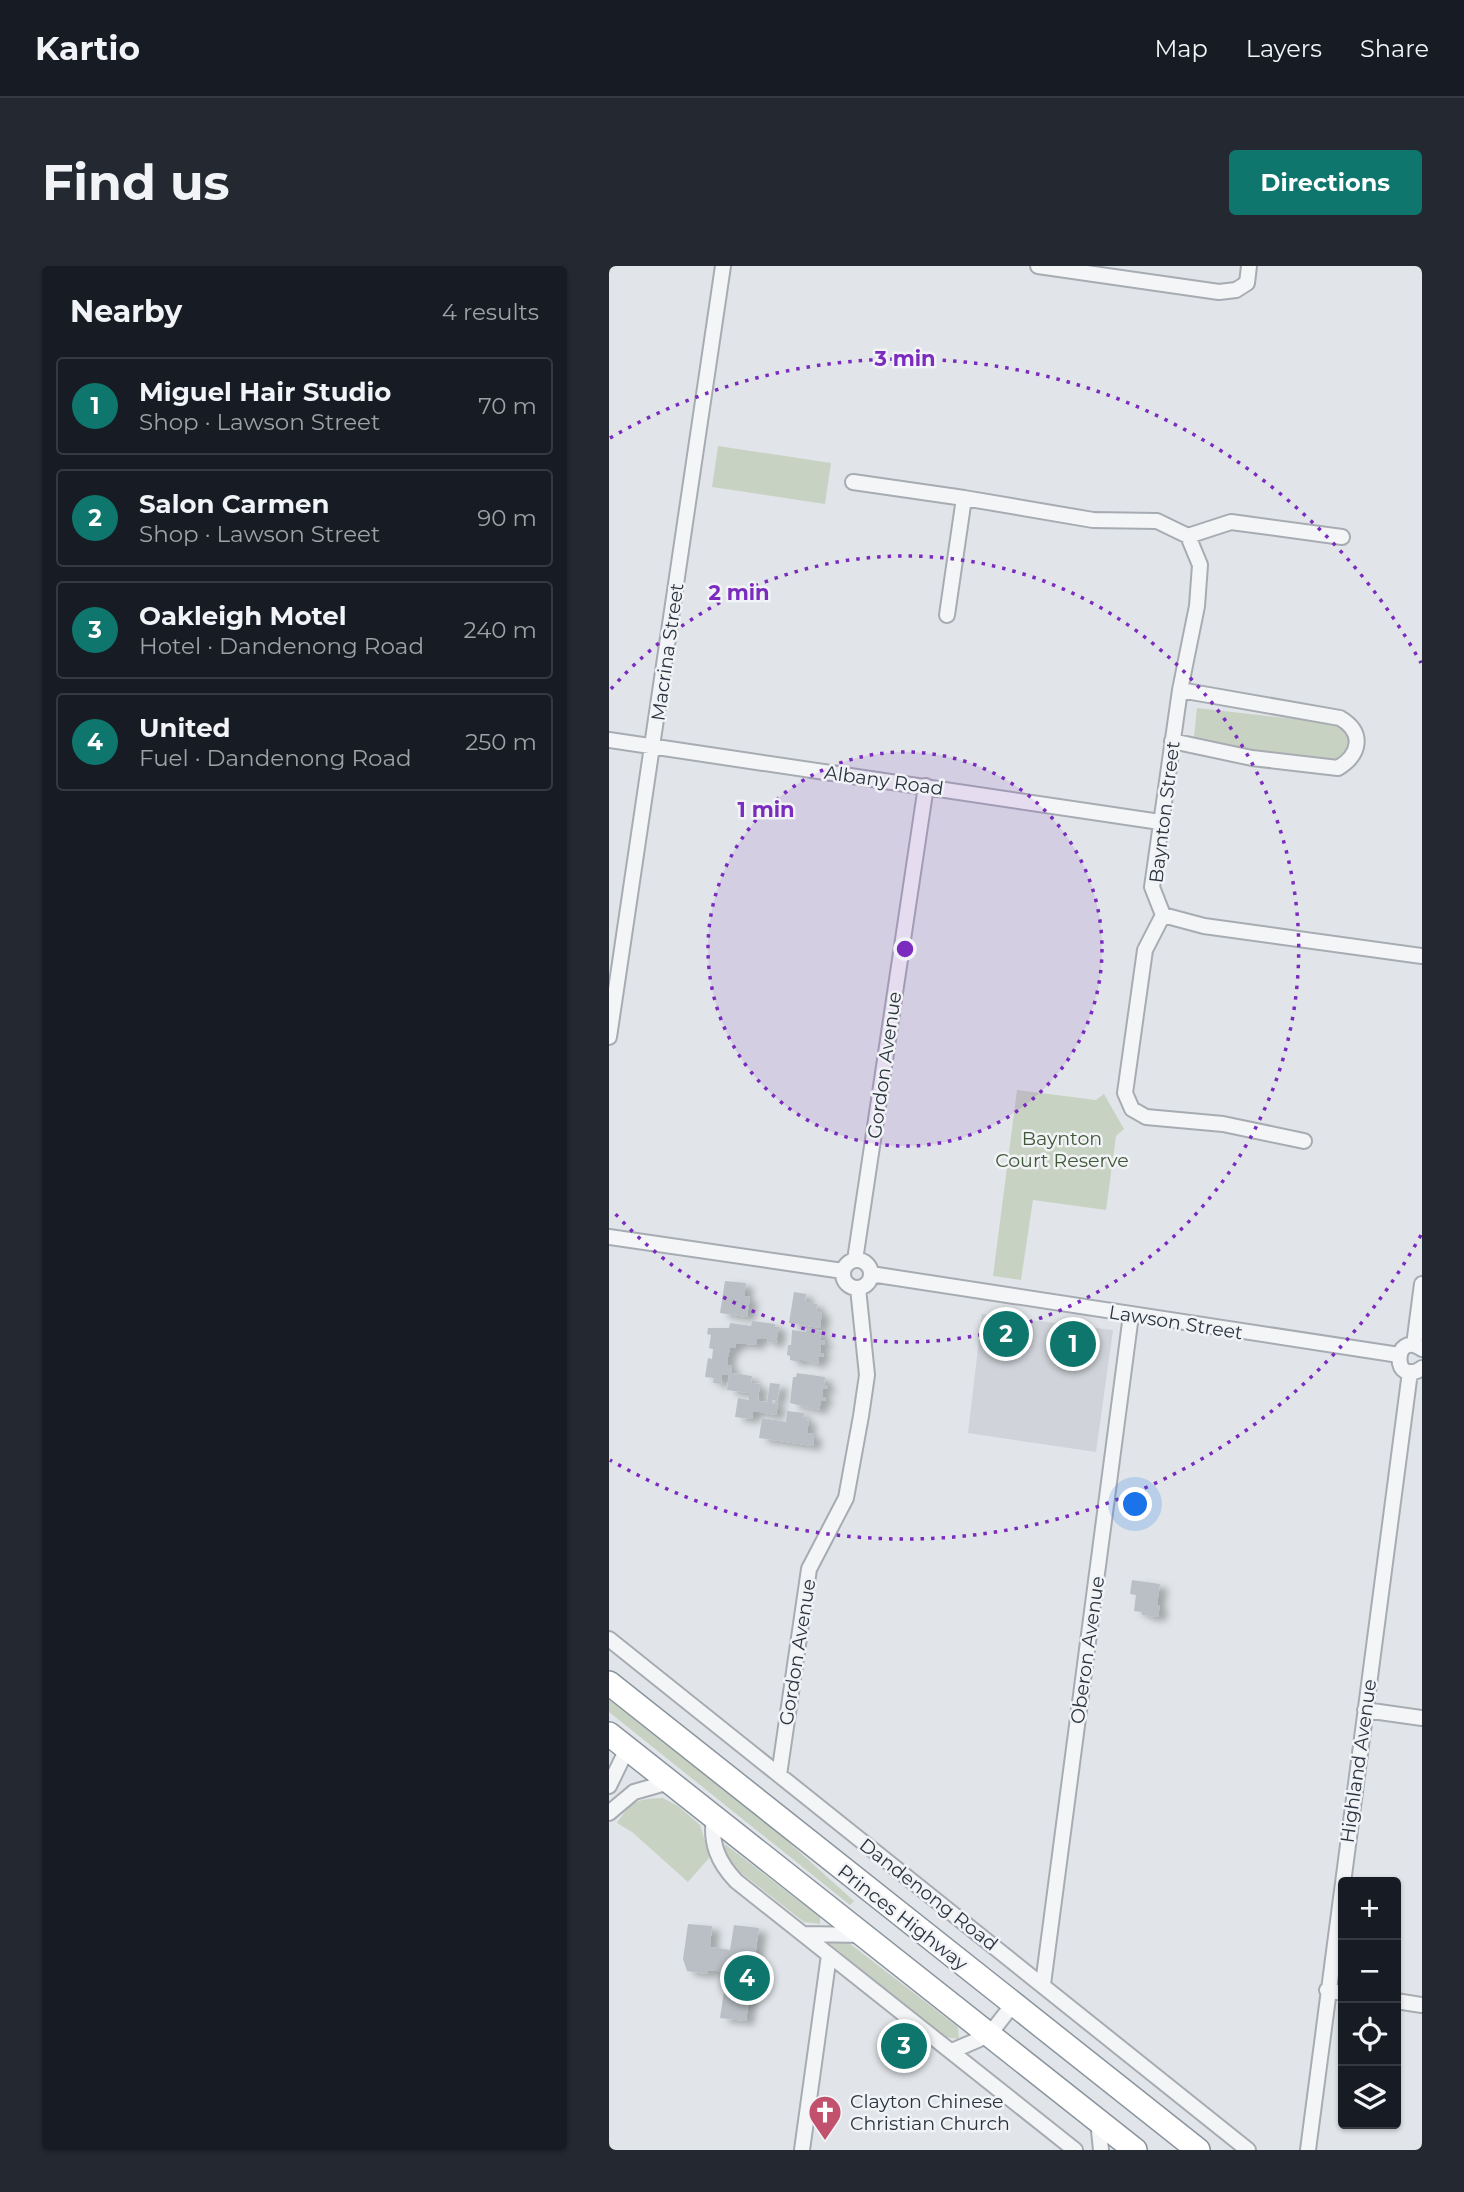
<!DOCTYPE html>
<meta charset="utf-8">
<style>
:root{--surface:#171b24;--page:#242831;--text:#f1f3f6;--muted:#9ea1a6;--line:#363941;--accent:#0f766e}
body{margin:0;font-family:Montserrat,sans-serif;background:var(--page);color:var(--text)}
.controls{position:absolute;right:21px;bottom:21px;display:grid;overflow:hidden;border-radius:7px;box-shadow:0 2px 5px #0004}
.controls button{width:63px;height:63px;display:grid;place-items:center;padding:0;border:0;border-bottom:2px solid var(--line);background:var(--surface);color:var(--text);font:35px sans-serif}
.you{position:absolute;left:527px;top:1239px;width:24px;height:24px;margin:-18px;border:5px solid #fff;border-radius:50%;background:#1a73e8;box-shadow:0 0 0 10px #1a73e833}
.badge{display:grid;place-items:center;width:46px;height:46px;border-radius:50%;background:var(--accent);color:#fff;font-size:23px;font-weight:700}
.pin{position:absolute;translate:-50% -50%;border:4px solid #fff;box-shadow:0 2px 7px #0006}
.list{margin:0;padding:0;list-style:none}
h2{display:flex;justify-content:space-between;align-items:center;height:91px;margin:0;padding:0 28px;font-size:30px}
h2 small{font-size:23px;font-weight:400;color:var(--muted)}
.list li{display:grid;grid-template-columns:46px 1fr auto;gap:21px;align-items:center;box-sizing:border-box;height:98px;margin:0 14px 14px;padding:0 14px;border:2px solid var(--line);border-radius:7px}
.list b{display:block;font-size:26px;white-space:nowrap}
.list p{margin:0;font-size:23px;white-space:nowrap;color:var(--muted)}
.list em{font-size:23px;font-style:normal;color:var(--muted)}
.icon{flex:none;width:38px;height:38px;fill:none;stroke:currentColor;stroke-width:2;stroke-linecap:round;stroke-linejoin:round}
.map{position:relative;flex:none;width:813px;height:1884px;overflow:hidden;border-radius:7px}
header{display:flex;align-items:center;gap:42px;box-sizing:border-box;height:98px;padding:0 35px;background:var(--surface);border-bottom:2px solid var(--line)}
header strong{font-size:33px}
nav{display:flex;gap:38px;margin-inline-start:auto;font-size:24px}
.intro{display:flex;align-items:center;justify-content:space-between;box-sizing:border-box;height:168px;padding:0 42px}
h1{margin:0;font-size:49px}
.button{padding:18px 32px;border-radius:7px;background:var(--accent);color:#fff;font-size:24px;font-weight:700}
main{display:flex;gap:42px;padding:0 42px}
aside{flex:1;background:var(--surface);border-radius:7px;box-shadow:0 2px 5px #0004}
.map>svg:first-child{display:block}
.built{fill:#d0d4da}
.green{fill:#c8d2c3}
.building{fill:#b9bfc5;filter:url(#shadow)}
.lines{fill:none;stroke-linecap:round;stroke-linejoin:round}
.minor-casing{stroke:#a7acb3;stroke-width:18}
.trunk-casing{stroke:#8a949e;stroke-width:26}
.minor{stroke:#f4f5f7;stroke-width:14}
.trunk{stroke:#fff;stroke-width:23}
.ring{fill:none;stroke:#7b2cbf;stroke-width:3.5;stroke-dasharray:3.5 7}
.labels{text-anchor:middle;stroke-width:5;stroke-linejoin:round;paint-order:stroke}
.street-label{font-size:19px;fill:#2b343f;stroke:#f1f3f6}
.park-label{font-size:19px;fill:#425939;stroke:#f1f3f6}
.poi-label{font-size:19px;fill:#2b343f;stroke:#f1f3f6;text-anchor:start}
.centre{fill:#7b2cbf;stroke:#f1f3f6;stroke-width:3.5}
.ring-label{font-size:21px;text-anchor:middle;font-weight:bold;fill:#7b2cbf;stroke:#f1f3f6;stroke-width:5;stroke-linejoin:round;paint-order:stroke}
</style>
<header>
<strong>Kartio</strong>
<nav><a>Map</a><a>Layers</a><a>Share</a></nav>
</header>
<div class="intro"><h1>Find us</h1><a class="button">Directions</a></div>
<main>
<aside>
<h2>Nearby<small>4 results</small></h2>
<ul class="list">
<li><span class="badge">1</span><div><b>Miguel Hair Studio</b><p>Shop · Lawson Street</p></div><em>70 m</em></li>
<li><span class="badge">2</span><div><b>Salon Carmen</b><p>Shop · Lawson Street</p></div><em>90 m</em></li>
<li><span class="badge">3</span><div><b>Oakleigh Motel</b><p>Hotel · Dandenong Road</p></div><em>240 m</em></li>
<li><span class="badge">4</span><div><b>United</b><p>Fuel · Dandenong Road</p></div><em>250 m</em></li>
</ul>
</aside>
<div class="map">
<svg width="813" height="1884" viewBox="0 0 813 1884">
<defs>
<filter id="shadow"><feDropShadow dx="8" dy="4.5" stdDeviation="3.5" flood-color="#0004"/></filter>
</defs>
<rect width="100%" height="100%" fill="#e1e5e9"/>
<!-- built -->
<path class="built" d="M 373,1048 L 504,1064 L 487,1186 L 359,1167 Z"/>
<!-- green -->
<path class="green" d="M 109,180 L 222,197 L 216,238 L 103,221 Z
M 588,442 L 721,457 L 737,464 L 743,475 L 738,489 L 726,495 L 622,481 L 585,471 Z
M 408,824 L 487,834 L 495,828 L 515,863 L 507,870 L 497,944 L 424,934 L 412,1014 L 384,1010 Z
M 0,1432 L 145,1545 L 245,1635 L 241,1639 L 0,1446 Z
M 54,1532 L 69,1540 L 91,1559 L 101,1591 L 79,1616 L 23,1566 L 8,1557 C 23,1535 27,1533 54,1532 Z
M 116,1578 L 211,1651 L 211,1658 L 195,1656 L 122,1599 L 116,1589 Z
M 215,1673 L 240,1677 L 349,1761 L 350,1773 L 335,1771 Z"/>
<!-- building -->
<path class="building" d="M 116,1015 L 137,1017 L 135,1030 L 141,1031 L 138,1051 L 111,1047 Z
M 185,1026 L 197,1028 L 196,1036 L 208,1038 L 207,1045 L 213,1045 L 211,1062 L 180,1057 Z
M 143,1055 L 166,1058 L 166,1061 L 170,1061 L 167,1077 L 158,1076 L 159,1073 L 153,1072 L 148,1073 L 148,1079 L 127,1077 L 126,1082 L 121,1082 L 119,1091 L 118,1099 L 123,1100 L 122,1107 L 143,1110 L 142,1117 L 151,1118 L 149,1135 L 158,1136 L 161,1117 L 171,1118 L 168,1135 L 164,1134 L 163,1137 L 169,1138 L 167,1149 L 144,1145 L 143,1153 L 126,1151 L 129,1132 L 140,1134 L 140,1127 L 118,1124 L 120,1109 L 113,1108 L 112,1118 L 104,1117 L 105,1112 L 96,1111 L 99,1092 L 103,1093 L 104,1083 L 100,1082 L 102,1069 L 98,1068 L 99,1062 L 120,1062 L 121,1057 L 142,1060 Z
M 198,1063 L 213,1065 L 211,1074 L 216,1075 L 215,1079 L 212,1078 L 211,1087 L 215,1087 L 214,1091 L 210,1090 L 209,1098 L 190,1093 L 190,1096 L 181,1094 L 181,1090 L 178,1089 L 179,1079 L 182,1079 L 183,1064 L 197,1066 Z
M 188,1107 L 216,1111 L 215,1119 L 219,1119 L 219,1123 L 214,1122 L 213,1131 L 217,1131 L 216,1135 L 212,1135 L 210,1144 L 181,1137 L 184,1111 L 187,1111 Z
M 178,1145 L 195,1147 L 194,1153 L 200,1154 L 198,1167 L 205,1168 L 204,1180 L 150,1172 L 153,1152 L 177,1156 Z
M 523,1314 L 551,1318 L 548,1339 L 551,1339 L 549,1351 L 533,1349 L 533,1346 L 525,1345 L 527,1329 L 521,1328 Z
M 79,1658 L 103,1660 L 101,1681 L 121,1684 L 125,1659 L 150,1662 L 137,1755 L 111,1752 L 118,1706 L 99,1704 L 98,1708 L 78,1705 L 74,1693 Z"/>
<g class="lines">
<defs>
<path id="minor" d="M 429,0 L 610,26 L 627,24 L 638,17 L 640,0
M 244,216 L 355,232 L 484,254 L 548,255 L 579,270 L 622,256 L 733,271
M 579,270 L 591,299 L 588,340 L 571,424 L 543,621 L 554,649 L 536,684 L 516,827 L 523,843 L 537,851 L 614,858 L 695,875
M 338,349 L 355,232
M 0,474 L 551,556
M 563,475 L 643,492 L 729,502 C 752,488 755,466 731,452 L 571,424
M 554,649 L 595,660 L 813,690
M 0,771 L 114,0
M 0,971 L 234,1005
M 246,994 L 317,520
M234 1008a14 14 0 1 1 28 0a14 14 0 1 1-28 0Z
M 262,1008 L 790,1089
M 805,1079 L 813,1018
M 813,1083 C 783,1063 783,1123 813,1102
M 0,1373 L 639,1884
M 756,1444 L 813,1452
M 170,1509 L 200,1303 L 237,1232 L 252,1150 L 258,1109 L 249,1022
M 0,1520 L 18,1483
M 0,1547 L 25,1526 L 60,1516
M 105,1551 C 101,1577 109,1596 127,1615 L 466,1884
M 195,1668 L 254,1669
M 434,1718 L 522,1049
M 718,1724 L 734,1727
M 787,1735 L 813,1739
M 343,1785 L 380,1769 L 405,1737
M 489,1855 L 492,1884
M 193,1884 L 220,1689
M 699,1884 L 801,1106"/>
<path id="trunk" d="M 0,1417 L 589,1884
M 0,1468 L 526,1884"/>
</defs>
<!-- minor casing -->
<use href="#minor" class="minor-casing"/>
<!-- trunk casing -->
<use href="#trunk" class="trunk-casing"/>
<!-- minor -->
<use href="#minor" class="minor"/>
<!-- trunk -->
<use href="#trunk" class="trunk"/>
</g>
<!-- distance rings -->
<circle cx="296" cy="683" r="197" fill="#7b2cbf" fill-opacity=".12"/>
<g class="ring">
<circle cx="296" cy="683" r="197"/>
<path d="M2 423A393 393 0 1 1 2 943"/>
<path d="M812 969A590 590 0 0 1 1 1194M1 172A590 590 0 0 1 812 397"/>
</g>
<!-- icons -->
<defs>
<symbol id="church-pin" viewBox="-11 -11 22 30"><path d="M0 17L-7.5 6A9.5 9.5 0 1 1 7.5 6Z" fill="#c2516d" stroke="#f1f3f6"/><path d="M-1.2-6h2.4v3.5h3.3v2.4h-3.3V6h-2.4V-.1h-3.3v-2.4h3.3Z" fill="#fff"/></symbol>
</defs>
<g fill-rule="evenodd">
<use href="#church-pin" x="197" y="1827" width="38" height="52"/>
</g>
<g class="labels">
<!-- street labels -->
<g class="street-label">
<text transform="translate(58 386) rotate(-82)" y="7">Macrina Street</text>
<text transform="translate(275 514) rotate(8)" y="7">Albany Road</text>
<text transform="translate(555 546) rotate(-83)" y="7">Baynton Street</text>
<text transform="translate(275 799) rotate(-82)" y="7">Gordon Avenue</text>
<text transform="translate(567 1056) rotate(9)" y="7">Lawson Street</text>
<text transform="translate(478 1384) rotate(-82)" y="7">Oberon Avenue</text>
<text transform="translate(188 1386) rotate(-81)" y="7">Gordon Avenue</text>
<text transform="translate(749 1495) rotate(-82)" y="7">Highland Avenue</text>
<text transform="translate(320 1628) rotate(38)" y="7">Dandenong Road</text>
<text transform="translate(294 1651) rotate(38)" y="7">Princes Highway</text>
</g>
<!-- park labels -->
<g class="park-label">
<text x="453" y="879">Baynton<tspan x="453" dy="22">Court Reserve</tspan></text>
</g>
<!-- poi labels -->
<g class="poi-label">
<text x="241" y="1842">Clayton Chinese<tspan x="241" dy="22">Christian Church</tspan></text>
</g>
</g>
<circle cx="296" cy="683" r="10" class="centre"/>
<g class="ring-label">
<text x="296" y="100">3 min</text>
<text x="130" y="334">2 min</text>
<text x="157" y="551">1 min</text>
</g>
</svg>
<div class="controls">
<button>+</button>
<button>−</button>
<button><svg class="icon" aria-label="locate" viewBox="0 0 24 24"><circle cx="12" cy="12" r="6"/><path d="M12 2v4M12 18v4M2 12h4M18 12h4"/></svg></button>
<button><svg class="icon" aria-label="layers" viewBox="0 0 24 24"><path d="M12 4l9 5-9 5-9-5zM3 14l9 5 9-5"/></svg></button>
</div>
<div class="you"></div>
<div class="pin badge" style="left:464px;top:1078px">1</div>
<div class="pin badge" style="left:397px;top:1068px">2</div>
<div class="pin badge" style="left:295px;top:1780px">3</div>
<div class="pin badge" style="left:138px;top:1712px">4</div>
</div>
</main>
